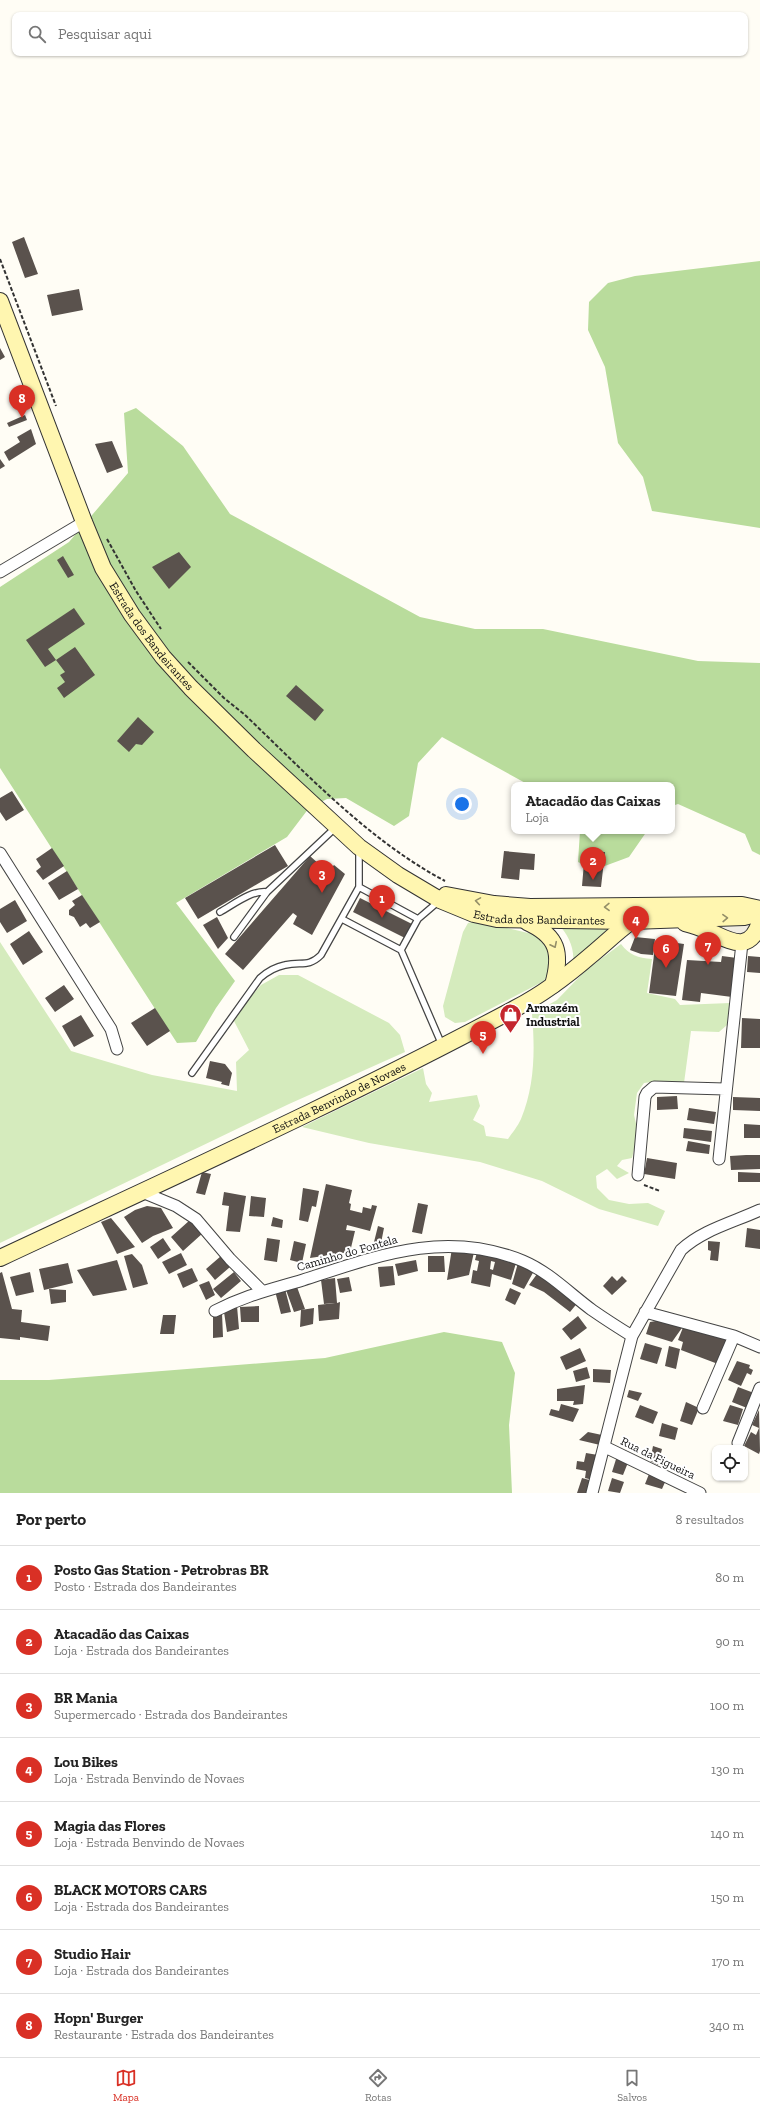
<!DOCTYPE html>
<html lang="pt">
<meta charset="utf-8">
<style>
:root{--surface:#fff;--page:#f2f2f2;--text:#222;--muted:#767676;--line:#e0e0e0;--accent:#d93025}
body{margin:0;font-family:"Zilla Slab",serif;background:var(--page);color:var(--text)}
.controls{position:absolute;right:12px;bottom:12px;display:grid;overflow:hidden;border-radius:8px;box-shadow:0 1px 3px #0004}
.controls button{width:36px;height:36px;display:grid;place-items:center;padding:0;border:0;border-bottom:1px solid var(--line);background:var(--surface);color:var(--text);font:20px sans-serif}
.you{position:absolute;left:462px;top:804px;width:14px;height:14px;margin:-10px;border:3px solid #fff;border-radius:50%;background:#1a73e8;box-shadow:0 0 0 6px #1a73e833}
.badge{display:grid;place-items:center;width:26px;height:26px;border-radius:50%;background:var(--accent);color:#fff;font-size:13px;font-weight:700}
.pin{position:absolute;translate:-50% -33px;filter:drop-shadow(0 1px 2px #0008)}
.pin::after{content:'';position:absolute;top:21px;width:14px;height:12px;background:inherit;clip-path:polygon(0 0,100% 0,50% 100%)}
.popup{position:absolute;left:511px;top:782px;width:164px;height:52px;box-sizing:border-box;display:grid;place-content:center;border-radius:8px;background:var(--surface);filter:drop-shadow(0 1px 3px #0005);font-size:13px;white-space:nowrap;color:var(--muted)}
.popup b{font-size:15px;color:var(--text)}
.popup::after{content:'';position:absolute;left:50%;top:100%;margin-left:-8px;border:8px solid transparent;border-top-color:var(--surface)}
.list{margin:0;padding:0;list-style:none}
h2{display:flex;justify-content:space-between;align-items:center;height:52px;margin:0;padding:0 16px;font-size:17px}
h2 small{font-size:13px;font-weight:400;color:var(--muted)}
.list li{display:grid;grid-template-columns:26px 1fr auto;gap:12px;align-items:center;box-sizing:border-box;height:64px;padding:0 16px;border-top:1px solid var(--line)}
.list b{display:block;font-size:15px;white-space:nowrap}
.list p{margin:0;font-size:13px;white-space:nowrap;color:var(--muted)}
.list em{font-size:13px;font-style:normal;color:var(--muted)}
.icon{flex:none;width:22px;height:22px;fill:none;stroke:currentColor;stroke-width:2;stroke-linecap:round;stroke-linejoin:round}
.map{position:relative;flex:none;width:760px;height:1493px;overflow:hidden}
.search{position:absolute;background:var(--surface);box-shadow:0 1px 3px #0004;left:12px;right:12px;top:12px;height:44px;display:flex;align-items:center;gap:10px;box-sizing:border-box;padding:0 14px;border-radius:8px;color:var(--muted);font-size:15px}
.sheet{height:564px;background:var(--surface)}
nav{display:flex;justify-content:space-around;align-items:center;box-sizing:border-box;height:56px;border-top:1px solid var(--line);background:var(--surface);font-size:11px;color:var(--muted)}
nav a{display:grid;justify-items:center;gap:2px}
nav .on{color:var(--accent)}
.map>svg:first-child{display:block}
.green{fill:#d5ebbd}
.forest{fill:#b9dc9c}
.plaza{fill:#f1ede2}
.building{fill:#5a524d;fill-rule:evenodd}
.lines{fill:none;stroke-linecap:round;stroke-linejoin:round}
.lane-casing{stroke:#444;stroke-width:8}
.street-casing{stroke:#444;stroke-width:13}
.secondary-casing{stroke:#333;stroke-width:18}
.path{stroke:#333;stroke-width:2;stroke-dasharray:4 2;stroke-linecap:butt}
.lane{stroke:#fff;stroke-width:5.5}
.street{stroke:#fff;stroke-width:11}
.secondary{stroke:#fff6b0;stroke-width:16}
.oneway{stroke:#948f68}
.labels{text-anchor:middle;stroke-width:4;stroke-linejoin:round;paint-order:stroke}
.street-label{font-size:12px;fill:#111;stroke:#fff}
.poi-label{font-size:12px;font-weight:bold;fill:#111;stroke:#fff;text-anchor:start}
</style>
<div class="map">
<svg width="760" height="1493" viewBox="0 0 760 1493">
<rect width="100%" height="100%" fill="#fffdf5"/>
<!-- green -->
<path class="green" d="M 477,921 L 541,936 L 550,944 L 553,966 L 544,981 L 465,1022 L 455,1023 L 445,1017 L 443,1006 L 463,932 L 468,923 Z
M 558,924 L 621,924 L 573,964 C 575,948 568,934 558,924 Z
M 0,942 L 71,1051 L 152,1075 L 237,1091 L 236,1062 L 249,1050 L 234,1021 L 246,1002 L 261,985 L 279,975 L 298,975 L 389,1023 L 400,1035 L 405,1052 L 289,1104 L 0,1243 Z
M 621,944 C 629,955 638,958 652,959 L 647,993 L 675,999 L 680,1005 L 730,1003 L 727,1025 L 719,1032 L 691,1031 L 684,1083 L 659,1081 L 644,1083 L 637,1093 L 634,1115 L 638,1132 L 632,1158 L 622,1160 L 617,1166 L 629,1173 L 617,1179 L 607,1169 L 596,1176 L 597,1188 L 609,1200 L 629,1204 L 648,1203 L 665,1211 L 658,1226 L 599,1209 L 542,1181 L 480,1162 L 369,1143 L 302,1127 L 423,1068 L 426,1084 L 432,1093 L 429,1102 L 477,1095 L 480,1106 L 473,1120 L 484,1126 L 486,1136 L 508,1139 C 512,1133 518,1126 521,1119 C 535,1085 535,1049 532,1014 L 557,1000 L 586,970 Z"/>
<!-- forest -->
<path class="forest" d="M 760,261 L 760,528 L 652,511 L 643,477 L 618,443 L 605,367 L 588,330 L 589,302 L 608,283 L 635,276 Z
M 136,408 L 183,446 L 230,514 L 420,617 L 475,629 L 543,629 L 698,661 L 760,663 L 760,855 L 752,851 L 745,834 L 678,804 L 672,806 L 672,785 L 529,785 L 442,737 L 418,763 L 409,816 L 394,826 L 346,798 L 327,799 L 309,808 L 287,837 L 176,903 L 235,981 L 216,1008 L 196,1042 L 177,1043 L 0,768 L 0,587 L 69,542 L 128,473 L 124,413 Z
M 580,831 L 647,831 L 629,857 L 594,870 L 578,862 Z
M 444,1332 L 502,1342 L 515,1373 L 509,1425 L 512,1493 L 0,1493 L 0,1380 L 49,1380 L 325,1358 Z"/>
<!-- plaza -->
<path class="plaza" d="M 705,924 L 753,924 L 745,939 Z"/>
<!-- building -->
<path class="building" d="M 24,237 L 38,274 L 25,278 L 12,242 Z
M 79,289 L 83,310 L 52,316 L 47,295 Z
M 0,348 L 5,357 L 0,360 Z
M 25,415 L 27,420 L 9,427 L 7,423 Z
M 31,429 L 36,444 L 9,461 L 4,452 L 20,442 L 17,437 Z
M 112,441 L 123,467 L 107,473 L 95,444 Z
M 0,459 L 5,466 L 0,469 Z
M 179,552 L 191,567 L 169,589 L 152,567 Z
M 63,556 L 74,575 L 68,578 L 57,560 Z
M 74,608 L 85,624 L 48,649 L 56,660 L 75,647 L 95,675 L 64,698 L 57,688 L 65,682 L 60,675 L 65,672 L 56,660 L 45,667 L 26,640 Z
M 296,685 L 324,710 L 315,721 L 286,696 Z
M 138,717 L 154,732 L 142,745 L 136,744 L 129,752 L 117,741 Z
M 12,791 L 24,810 L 6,821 L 0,812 L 0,798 Z
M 275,845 L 288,866 L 198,919 L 185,898 Z
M 52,848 L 64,866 L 43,880 L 36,871 L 41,867 L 36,859 Z
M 504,851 L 535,854 L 534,870 L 520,869 L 519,880 L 501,878 Z
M 585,851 L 605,852 L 601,887 L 582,886 Z
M 310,856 L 328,872 L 334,865 L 345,874 L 312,935 L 293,924 L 297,916 L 293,913 L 243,970 L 225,954 Z
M 67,871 L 78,889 L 59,900 L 48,883 Z
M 82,895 L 100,922 L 90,928 L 86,923 L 80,927 L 74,917 L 69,915 L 69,910 L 75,905 L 72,901 Z
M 360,898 L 412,924 L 405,938 L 353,912 Z
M 15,900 L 27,921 L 7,933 L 0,922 L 0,909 Z
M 217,917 L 228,938 L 218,949 L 203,925 Z
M 29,931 L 43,952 L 23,965 L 10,944 Z
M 635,937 L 655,939 L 653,955 L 641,954 L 630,950 Z
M 656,940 L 684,944 L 676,996 L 649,993 Z
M 722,956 L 737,958 L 732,997 L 701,993 L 700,1002 L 682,1000 L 687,960 L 721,962 Z
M 748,956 L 760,957 L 760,973 L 747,972 Z
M 64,985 L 74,999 L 55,1012 L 45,998 Z
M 155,1008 L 170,1031 L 147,1046 L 131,1023 Z
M 81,1015 L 94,1036 L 74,1047 L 62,1026 Z
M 742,1018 L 760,1019 L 760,1048 L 741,1048 Z
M 210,1061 L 225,1064 L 232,1073 L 229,1086 L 221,1084 L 222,1082 L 206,1078 Z
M 677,1096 L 678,1109 L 657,1110 L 657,1097 Z
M 733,1097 L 760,1098 L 760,1111 L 733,1110 Z
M 689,1108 L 716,1112 L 714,1124 L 687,1120 Z
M 744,1124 L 760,1125 L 760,1138 L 744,1138 Z
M 684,1128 L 712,1131 L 711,1142 L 683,1138 Z
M 688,1141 L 710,1145 L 709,1154 L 686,1151 Z
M 746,1155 L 760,1155 L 760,1169 L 731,1170 L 730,1156 Z
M 647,1158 L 677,1163 L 675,1179 L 644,1174 Z
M 202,1172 L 211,1174 L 205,1195 L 196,1193 Z
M 738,1172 L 760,1173 L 760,1182 L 738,1182 Z
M 326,1184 L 352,1190 L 349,1203 L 351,1204 L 350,1210 L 362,1213 L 363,1207 L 371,1209 L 372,1205 L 377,1206 L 370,1231 L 347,1225 L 346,1230 L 355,1231 L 350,1252 L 310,1258 Z
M 303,1188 L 319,1191 L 316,1207 L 312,1206 L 308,1222 L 299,1220 Z
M 224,1192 L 246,1196 L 240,1232 L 226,1231 L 229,1206 L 222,1205 Z
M 251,1196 L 266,1198 L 264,1217 L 249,1216 Z
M 418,1203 L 428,1205 L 422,1234 L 412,1232 Z
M 147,1206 L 161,1208 L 173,1228 L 153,1236 L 142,1243 L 124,1217 L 135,1210 Z
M 273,1217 L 283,1220 L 282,1228 L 271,1226 Z
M 111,1218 L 135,1247 L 117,1254 L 101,1222 Z
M 190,1220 L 203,1233 L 183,1251 L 171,1237 Z
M 378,1226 L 384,1228 L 381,1243 L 374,1242 Z
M 747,1228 L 760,1230 L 760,1249 L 745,1247 Z
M 163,1238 L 171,1250 L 158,1259 L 150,1247 Z
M 267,1238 L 280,1240 L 277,1262 L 264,1260 Z
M 294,1241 L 306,1244 L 302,1263 L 290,1260 Z
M 708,1241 L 720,1242 L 718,1261 L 710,1260 L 711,1251 L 708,1250 Z
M 452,1248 L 474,1252 L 469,1275 L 447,1280 Z
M 477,1252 L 516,1263 L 511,1280 L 492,1274 L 490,1287 L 471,1283 L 473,1270 L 477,1271 L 479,1261 L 475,1260 ZM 491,1261 L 495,1262 L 493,1270 L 490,1269 Z
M 181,1253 L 187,1265 L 169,1274 L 162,1262 Z
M 132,1254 L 142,1265 L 148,1284 L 133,1288 L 124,1256 Z
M 221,1256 L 230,1267 L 215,1280 L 206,1269 Z
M 428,1256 L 444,1256 L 445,1272 L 428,1272 Z
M 117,1260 L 127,1290 L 93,1296 L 77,1270 Z
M 416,1260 L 418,1271 L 398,1276 L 395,1264 Z
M 68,1263 L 73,1283 L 44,1290 L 39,1269 Z
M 518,1263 L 535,1269 L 524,1289 L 512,1284 Z
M 393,1266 L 395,1285 L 380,1287 L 378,1267 Z
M 192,1268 L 198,1281 L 183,1288 L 177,1274 Z
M 2,1272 L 12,1309 L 22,1310 L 21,1322 L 50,1326 L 48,1341 L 20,1337 L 20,1340 L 0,1338 L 0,1273 Z
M 30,1272 L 34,1292 L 16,1296 L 10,1277 Z
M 234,1272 L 241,1281 L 221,1298 L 213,1289 Z
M 537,1274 L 579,1301 L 570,1312 L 544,1292 L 529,1285 Z
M 612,1276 L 617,1281 L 622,1276 L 627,1281 L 612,1295 L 603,1286 Z
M 349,1277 L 352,1291 L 340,1293 L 337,1279 Z
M 335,1278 L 337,1303 L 340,1302 L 339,1319 L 319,1321 L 318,1305 L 335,1303 L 324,1304 L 321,1280 Z
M 209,1281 L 215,1295 L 206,1300 L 199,1285 Z
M 297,1287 L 305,1309 L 301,1310 L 314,1308 L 313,1324 L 300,1327 L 301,1310 L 294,1312 L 286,1290 Z
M 510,1288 L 521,1293 L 515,1305 L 505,1300 Z
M 49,1289 L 66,1290 L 66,1302 L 51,1304 Z
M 285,1289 L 291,1312 L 281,1314 L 275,1291 Z
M 237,1306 L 239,1329 L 227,1332 L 224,1312 Z
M 259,1306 L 259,1322 L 241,1322 L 240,1307 Z
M 222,1313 L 223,1337 L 213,1338 L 213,1317 Z
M 163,1315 L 176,1315 L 174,1334 L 160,1334 Z
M 578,1316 L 587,1328 L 571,1340 L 562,1329 Z
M 662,1320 L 684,1325 L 672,1342 L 646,1334 L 650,1322 Z
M 684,1325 L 728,1340 L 718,1364 L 681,1350 L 683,1342 L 678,1340 Z
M 645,1343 L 662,1348 L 657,1364 L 640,1359 Z
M 669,1346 L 680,1349 L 676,1369 L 665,1366 Z
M 580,1348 L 586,1361 L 566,1370 L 560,1357 Z
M 737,1361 L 750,1365 L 749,1368 L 753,1370 L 751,1375 L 747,1373 L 741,1386 L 728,1380 Z
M 587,1367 L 590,1378 L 576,1382 L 573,1371 Z
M 593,1369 L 611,1370 L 610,1383 L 593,1382 Z
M 585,1385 L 583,1404 L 573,1405 L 574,1401 L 557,1401 L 557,1389 Z
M 738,1387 L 754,1393 L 747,1408 L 732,1402 Z
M 629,1390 L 642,1393 L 638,1401 L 627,1397 Z
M 686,1402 L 699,1408 L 692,1425 L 680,1421 Z
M 561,1404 L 579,1409 L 573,1422 L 549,1415 L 551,1409 L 559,1411 Z
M 640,1405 L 658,1412 L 653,1424 L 635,1417 Z
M 730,1405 L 743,1409 L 738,1425 L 723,1421 Z
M 759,1410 L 760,1451 L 759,1454 L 744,1446 L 751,1432 L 756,1435 L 759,1428 L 752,1425 Z
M 662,1423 L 678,1428 L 675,1440 L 659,1436 Z
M 588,1432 L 602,1435 L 600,1445 L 579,1440 Z
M 653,1446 L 662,1449 L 658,1465 L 650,1461 Z
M 586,1453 L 598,1455 L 593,1480 L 585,1478 L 586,1471 L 576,1469 L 577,1461 L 584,1462 Z
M 617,1456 L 629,1460 L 623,1475 L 612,1472 Z
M 649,1474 L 666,1480 L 662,1489 L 645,1484 Z
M 582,1478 L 593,1481 L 589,1493 L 577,1493 Z
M 612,1478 L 624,1482 L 620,1493 L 608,1491 Z"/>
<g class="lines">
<defs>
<path id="lane" d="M 359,887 L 418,919
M 439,901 L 418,919 L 401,950 L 442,1045
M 220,912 C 233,905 251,890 267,892
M 342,919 L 401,950
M 234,937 L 267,892 L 335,828
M 192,1073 L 260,978 C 268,971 275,967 285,965 C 301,961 308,968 321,955 L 359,887 L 359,851"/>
<path id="street" d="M 0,572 L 84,522
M 0,853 L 111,1029 L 117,1049
M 719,1159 L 742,943
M 638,1175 L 645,1097 L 647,1093 L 654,1087 L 725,1089
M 142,1192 L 176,1206 L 196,1219 L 230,1259 L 262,1291
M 215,1311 C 246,1295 270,1290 303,1280 C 377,1256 445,1229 523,1261 C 549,1272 569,1293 592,1310 C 605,1319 619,1328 632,1336
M 645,1312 L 734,1336 L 760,1347
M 703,1408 L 734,1336
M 738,1443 L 760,1388
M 605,1447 L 700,1493
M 592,1493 L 632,1336 L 681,1250 C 702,1230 734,1222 760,1210"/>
<g id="secondary">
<path id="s1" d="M 0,301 L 84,522 L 103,568 L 132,615 L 163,657 L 191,688 L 254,750 L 359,847 L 398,875 L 440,900 L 474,914 L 497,919 L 632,921 L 744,917 L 760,913"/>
<path d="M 446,895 L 494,904 L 530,907 L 742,905 L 760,909"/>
<path d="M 527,922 C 558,936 562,953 553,985"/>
<path d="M 685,923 C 692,925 699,927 706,930 C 728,939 749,956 760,922"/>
<path id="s2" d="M 0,1258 C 173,1177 348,1098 516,1008 C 543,994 568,975 590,956 C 613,937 632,916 660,906"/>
</g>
</defs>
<!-- lane casing -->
<use href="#lane" class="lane-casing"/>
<!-- street casing -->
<use href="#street" class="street-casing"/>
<!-- secondary casing -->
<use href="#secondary" class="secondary-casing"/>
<!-- path -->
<path class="path" d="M 0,259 L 56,406
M 107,539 L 136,591 L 161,629
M 188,662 L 224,698 L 244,714 C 307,774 368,840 445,881
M 644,1185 L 660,1191"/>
<!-- lane -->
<use href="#lane" class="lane"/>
<!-- street -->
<use href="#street" class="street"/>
<!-- secondary -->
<use href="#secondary" class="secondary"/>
</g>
<!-- one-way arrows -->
<defs><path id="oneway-chevron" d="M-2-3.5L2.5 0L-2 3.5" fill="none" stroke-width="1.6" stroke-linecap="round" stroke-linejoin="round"/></defs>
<g class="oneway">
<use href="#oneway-chevron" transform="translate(478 901) rotate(-171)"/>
<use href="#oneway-chevron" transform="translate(607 907) rotate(179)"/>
<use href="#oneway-chevron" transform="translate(725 918) rotate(-2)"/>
<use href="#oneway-chevron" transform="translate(554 945) rotate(64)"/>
</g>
<!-- icons -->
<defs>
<symbol id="shop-pin" viewBox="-11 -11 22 30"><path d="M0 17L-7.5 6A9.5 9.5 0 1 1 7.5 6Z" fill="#c4262e" stroke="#fff"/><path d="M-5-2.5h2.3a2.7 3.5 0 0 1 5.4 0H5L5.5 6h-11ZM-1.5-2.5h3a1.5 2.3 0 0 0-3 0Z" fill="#fff"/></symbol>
</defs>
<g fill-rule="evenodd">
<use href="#shop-pin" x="498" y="1002" width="25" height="34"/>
</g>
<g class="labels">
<!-- street labels -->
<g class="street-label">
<text dy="4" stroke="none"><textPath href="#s1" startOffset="370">Estrada dos Bandeirantes</textPath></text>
<text dy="4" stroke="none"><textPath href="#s1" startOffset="866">Estrada dos Bandeirantes</textPath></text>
<text dy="4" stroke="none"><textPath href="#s2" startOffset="375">Estrada Benvindo de Novaes</textPath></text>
<text transform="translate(347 1253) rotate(-16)" y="4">Caminho do Fontela</text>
<text transform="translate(658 1458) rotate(26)" y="4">Rua da Figueira</text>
</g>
<!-- poi labels -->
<g class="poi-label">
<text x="526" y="1012">Armazém<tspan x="526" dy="14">Industrial</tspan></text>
</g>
</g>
</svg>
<div class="controls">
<button><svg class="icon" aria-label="locate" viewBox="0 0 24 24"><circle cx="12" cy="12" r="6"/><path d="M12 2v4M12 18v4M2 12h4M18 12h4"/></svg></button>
</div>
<div class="you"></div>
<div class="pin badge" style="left:382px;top:918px">1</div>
<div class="pin badge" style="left:593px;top:880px">2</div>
<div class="popup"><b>Atacadão das Caixas</b>Loja</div>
<div class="pin badge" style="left:322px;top:893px">3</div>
<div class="pin badge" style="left:636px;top:939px">4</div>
<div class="pin badge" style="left:483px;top:1054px">5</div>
<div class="pin badge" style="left:666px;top:968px">6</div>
<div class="pin badge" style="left:708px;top:965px">7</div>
<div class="pin badge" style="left:22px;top:418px">8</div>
<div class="search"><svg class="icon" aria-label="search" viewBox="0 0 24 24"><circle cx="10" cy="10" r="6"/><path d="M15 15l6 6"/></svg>Pesquisar aqui</div>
</div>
<section class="sheet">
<h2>Por perto<small>8 resultados</small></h2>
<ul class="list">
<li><span class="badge">1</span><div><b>Posto Gas Station - Petrobras BR</b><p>Posto · Estrada dos Bandeirantes</p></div><em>80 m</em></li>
<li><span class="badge">2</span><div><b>Atacadão das Caixas</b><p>Loja · Estrada dos Bandeirantes</p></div><em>90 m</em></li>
<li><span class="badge">3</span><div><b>BR Mania</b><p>Supermercado · Estrada dos Bandeirantes</p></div><em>100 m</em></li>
<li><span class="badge">4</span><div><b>Lou Bikes</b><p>Loja · Estrada Benvindo de Novaes</p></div><em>130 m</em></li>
<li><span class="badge">5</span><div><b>Magia das Flores</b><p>Loja · Estrada Benvindo de Novaes</p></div><em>140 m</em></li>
<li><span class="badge">6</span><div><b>BLACK MOTORS CARS</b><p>Loja · Estrada dos Bandeirantes</p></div><em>150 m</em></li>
<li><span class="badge">7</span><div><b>Studio Hair</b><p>Loja · Estrada dos Bandeirantes</p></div><em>170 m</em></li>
<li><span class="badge">8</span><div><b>Hopn' Burger</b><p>Restaurante · Estrada dos Bandeirantes</p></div><em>340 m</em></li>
</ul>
</section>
<nav>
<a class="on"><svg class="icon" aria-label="map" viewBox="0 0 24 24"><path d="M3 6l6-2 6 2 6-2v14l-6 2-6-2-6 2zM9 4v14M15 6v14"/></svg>Mapa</a>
<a><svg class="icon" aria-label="directions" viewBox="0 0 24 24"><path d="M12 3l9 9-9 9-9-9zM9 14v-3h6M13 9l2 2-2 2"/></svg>Rotas</a>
<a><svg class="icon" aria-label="saved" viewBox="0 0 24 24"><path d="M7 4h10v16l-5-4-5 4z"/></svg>Salvos</a>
</nav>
